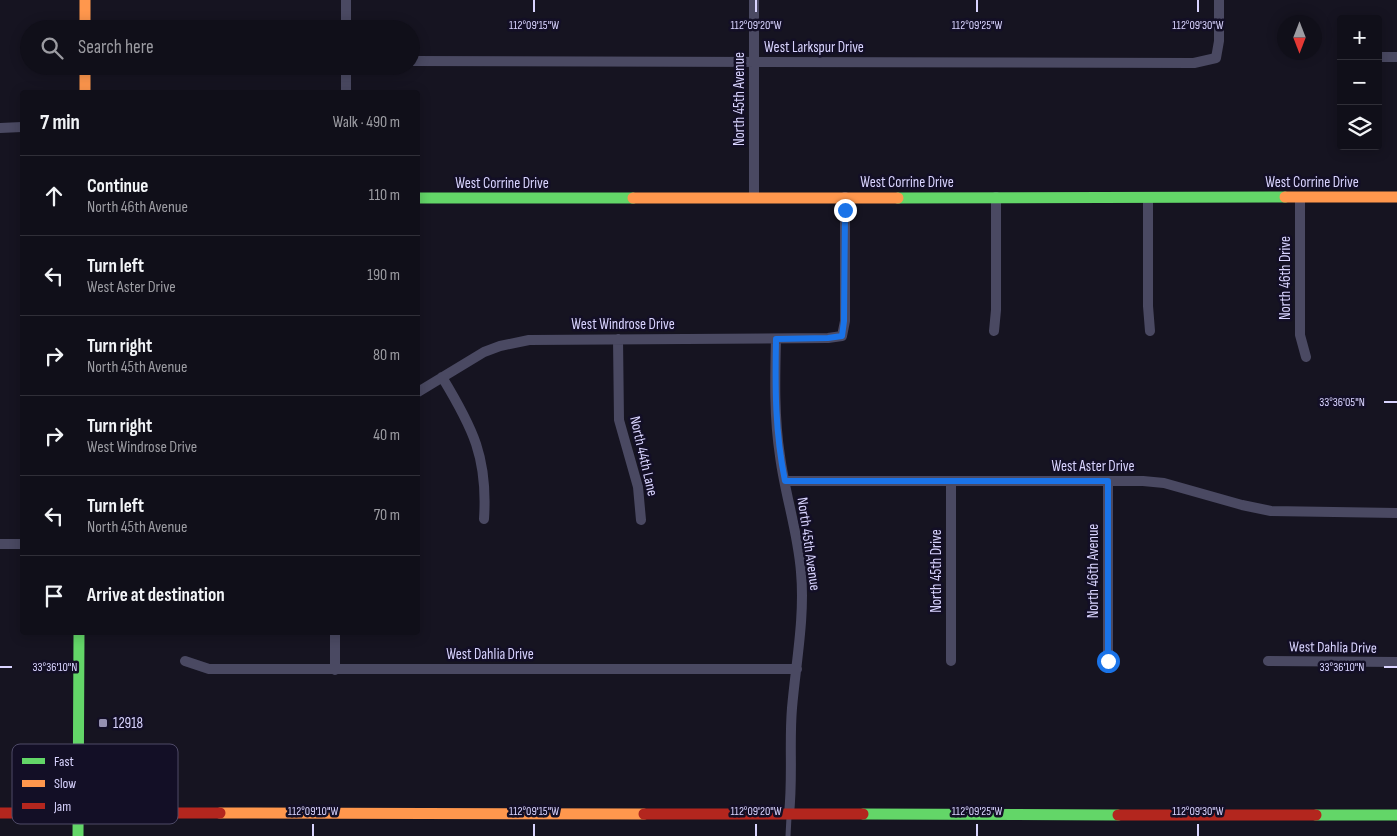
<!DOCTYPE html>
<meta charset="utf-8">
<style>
:root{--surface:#100f19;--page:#1e1d26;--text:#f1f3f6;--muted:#9c9ca2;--line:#302f38}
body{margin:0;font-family:"Sofia Sans Condensed",sans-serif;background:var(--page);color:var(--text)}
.controls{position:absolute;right:15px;top:15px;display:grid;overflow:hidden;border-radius:5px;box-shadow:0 2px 12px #0003}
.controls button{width:45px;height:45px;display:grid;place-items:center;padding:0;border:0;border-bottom:1px solid var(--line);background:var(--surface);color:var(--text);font:25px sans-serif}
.compass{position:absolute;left:1277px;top:15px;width:45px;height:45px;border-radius:50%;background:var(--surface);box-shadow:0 2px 12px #0003;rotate:180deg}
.stop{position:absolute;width:15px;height:15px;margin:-11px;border:4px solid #1a73e8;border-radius:50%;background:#fff}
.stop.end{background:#1a73e8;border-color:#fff;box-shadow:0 1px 5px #0008}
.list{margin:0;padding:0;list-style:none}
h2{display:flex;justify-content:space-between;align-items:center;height:65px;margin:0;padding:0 20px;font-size:21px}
h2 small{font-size:16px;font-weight:400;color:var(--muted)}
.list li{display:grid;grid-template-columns:32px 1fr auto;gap:15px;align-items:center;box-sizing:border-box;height:80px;padding:0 20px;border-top:1px solid var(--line)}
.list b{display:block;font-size:19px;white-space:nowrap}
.list p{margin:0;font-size:16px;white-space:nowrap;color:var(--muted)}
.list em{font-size:16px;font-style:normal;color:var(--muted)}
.icon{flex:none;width:28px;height:28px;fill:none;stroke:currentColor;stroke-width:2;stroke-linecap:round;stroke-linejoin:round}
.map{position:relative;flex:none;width:1397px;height:836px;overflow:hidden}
.search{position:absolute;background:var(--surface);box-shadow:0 2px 12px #0003;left:20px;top:20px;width:400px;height:55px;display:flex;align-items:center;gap:12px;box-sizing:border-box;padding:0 18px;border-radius:28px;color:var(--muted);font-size:19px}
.panel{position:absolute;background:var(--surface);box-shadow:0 2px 12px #0003;left:20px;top:90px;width:400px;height:545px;border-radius:5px}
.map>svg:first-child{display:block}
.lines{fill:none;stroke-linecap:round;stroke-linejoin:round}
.lane{stroke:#4a4962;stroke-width:5}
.street{stroke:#4a4962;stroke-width:10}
.fast{stroke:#63d668;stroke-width:11}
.slow{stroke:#ff974d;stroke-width:11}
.jam{stroke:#b3261e;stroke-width:11}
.route{stroke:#1a73e8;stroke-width:6}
.ticks{fill:none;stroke:#d9d4ff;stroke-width:2}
.poi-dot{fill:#9591b1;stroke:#130f26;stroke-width:2}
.labels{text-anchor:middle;stroke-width:5;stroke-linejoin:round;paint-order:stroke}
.street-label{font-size:15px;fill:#d9d4ff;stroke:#130f26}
.poi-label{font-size:15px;fill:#d9d4ff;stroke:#130f26;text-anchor:start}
.key{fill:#130f26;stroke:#4e4a67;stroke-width:1}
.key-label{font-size:14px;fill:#d9d4ff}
.ticks-label{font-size:12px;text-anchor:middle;fill:#d9d4ff;stroke:#130f26;stroke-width:5;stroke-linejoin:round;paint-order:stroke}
</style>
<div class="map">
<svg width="1397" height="836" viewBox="0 0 1397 836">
<rect width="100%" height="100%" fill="#161421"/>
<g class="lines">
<!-- lane -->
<path class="lane" d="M 788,836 L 789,817"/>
<!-- street -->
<path class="street" d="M 346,0 L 346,29
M 754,0 L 754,198
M 1378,57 L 1397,57
M 411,61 L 1194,63 L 1216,58 L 1219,41 L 1219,0
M 346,92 L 346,66
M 0,128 L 22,127
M 1300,197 L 1300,335 L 1306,357
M 1148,198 L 1148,306 L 1150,331
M 994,331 L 996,310 L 996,197
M 618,339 L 619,420 L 638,487 L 641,520
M 776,339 C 775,378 774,417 780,456 C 785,495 798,532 801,572 C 805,617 796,662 792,708 C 789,743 793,778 789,814
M 442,377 C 473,428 488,458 484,519
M 418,392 L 484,352 L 500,346 L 529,340 L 828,338 L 842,336 L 845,321 L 845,197
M 785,481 L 1143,481 L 1164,483 L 1242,505 L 1271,511 L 1397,513
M 951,481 L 951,661
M 1108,481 L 1108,661
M 0,544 L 22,544
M 185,661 L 209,669 L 797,669
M 1268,661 L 1397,662
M 335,670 L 335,632"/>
<!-- fast -->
<path class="fast" d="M 418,198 L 633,198
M 898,198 L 1285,197
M 863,814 L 1118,815
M 1316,815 L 1397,815
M 78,836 L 79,632"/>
<!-- slow -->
<path class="slow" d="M 85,0 L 85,29
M 85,66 L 85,92
M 1285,197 L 1397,197
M 633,198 L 898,198
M 220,813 L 644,814"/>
<!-- jam -->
<path class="jam" d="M 0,813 L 220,813
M 644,814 L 863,814
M 1118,815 L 1316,815"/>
</g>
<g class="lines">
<!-- route -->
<path class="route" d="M 845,210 L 844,321 L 842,336 L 828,338 L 776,339 C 775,388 775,432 785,481 L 1108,481 L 1108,661"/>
</g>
<!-- ticks -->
<path class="ticks" d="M 534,0 L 534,12M 756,0 L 756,12M 977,0 L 977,12M 1198,0 L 1198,12M 1384,402 L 1397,402M 0,667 L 12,667M 1384,667 L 1397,667M 313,824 L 313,836M 534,824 L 534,836M 756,824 L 756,836M 977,824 L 977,836M 1198,824 L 1198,836"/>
<!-- markers -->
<rect class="poi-dot" x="98" y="718" width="10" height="10" rx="2.5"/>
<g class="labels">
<!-- street labels -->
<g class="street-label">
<text x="814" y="52">West Larkspur Drive</text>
<text transform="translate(739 99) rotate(-90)" y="5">North 45th Avenue</text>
<text x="907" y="187">West Corrine Drive</text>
<text x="1312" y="187">West Corrine Drive</text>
<text x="502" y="188">West Corrine Drive</text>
<text transform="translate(1285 278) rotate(-90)" y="5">North 46th Drive</text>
<text x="623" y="329">West Windrose Drive</text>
<text transform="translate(644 456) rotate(77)" y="5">North 44th Lane</text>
<text x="1093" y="471">West Aster Drive</text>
<text transform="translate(809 544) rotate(82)" y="5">North 45th Avenue</text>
<text transform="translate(936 571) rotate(-90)" y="5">North 45th Drive</text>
<text transform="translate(1093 571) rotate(-90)" y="5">North 46th Avenue</text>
<text transform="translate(1333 647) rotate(1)" y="5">West Dahlia Drive</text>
<text x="490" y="659">West Dahlia Drive</text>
</g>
<!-- poi labels -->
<g class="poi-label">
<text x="113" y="728">12918</text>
</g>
</g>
<!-- legend -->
<rect x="12" y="744" width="166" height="80" rx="8" class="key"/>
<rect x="22" y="758" width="23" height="6" fill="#63d668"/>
<rect x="22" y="780" width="23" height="7" fill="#ff974d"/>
<rect x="22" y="803" width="23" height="6" fill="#b3261e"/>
<g class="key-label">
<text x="54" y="766">Fast</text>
<text x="54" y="788">Slow</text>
<text x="54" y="811">Jam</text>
</g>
<g class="ticks-label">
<text x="534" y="29">112°09'15"W</text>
<text x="756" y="29">112°09'20"W</text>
<text x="977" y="29">112°09'25"W</text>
<text x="1198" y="29">112°09'30"W</text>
<text x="1342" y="406">33°36'05"N</text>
<text x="1342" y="671">33°36'10"N</text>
<text x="55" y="671">33°36'10"N</text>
<text x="313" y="815">112°09'10"W</text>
<text x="534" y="815">112°09'15"W</text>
<text x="756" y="815">112°09'20"W</text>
<text x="977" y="815">112°09'25"W</text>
<text x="1198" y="815">112°09'30"W</text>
</g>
</svg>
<div class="controls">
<button>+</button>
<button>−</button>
<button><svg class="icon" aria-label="layers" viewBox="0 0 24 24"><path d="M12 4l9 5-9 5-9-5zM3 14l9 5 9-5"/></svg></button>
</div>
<svg class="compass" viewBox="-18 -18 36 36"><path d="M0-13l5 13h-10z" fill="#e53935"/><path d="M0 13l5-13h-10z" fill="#9c9ca2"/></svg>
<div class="stop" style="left:1108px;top:661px"></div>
<div class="stop end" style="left:845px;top:210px"></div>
<div class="search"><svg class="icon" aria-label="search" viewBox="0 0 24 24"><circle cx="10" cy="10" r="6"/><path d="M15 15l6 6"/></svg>Search here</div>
<section class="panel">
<h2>7 min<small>Walk · 490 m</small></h2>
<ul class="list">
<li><svg class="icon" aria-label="ahead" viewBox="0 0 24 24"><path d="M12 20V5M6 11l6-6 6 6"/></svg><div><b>Continue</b><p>North 46th Avenue</p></div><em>110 m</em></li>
<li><svg class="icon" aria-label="left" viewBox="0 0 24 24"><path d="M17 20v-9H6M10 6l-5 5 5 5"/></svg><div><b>Turn left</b><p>West Aster Drive</p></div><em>190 m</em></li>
<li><svg class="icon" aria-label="right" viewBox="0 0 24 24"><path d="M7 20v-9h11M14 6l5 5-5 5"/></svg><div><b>Turn right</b><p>North 45th Avenue</p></div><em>80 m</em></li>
<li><svg class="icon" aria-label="right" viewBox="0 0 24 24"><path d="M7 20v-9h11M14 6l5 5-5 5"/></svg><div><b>Turn right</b><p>West Windrose Drive</p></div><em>40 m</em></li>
<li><svg class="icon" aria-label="left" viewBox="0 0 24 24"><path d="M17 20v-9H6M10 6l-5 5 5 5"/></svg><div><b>Turn left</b><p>North 45th Avenue</p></div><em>70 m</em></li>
<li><svg class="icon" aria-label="arrive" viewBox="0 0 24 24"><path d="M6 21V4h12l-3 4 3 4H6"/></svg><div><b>Arrive at destination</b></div></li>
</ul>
</section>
</div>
